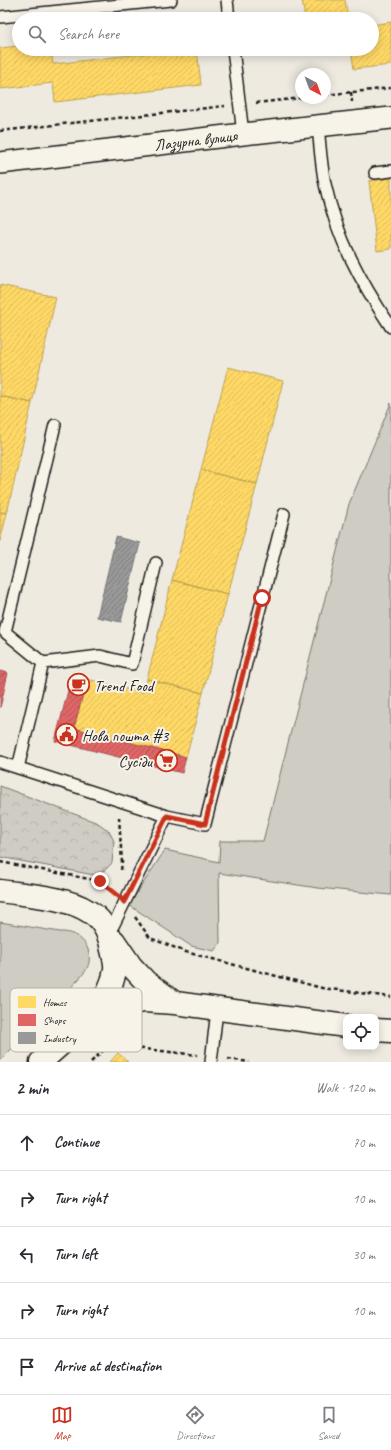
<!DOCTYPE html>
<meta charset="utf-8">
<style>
:root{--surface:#fff;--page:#f7f7f7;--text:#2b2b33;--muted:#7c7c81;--line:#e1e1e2;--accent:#c8321e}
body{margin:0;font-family:Caveat,sans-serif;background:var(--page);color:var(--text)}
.controls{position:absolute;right:12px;bottom:12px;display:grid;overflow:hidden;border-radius:8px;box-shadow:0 2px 10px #0003}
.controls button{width:36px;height:36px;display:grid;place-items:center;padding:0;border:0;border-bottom:1px solid var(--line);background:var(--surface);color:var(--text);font:20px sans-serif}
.compass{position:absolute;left:295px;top:68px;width:36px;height:36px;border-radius:50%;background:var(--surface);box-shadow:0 2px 10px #0003;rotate:139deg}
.stop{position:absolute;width:12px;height:12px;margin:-9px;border:3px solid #c8321e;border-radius:50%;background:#fff}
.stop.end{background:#c8321e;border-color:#fff;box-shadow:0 1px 4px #0008}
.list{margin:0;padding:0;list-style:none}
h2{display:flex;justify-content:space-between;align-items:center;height:52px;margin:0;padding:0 16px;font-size:17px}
h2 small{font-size:13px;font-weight:400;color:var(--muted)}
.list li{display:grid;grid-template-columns:26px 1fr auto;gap:12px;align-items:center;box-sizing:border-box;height:56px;padding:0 16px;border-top:1px solid var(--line)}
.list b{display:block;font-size:15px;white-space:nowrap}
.list em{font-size:13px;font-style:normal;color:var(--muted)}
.icon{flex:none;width:22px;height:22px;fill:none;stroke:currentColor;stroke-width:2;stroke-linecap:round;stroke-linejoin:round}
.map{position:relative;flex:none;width:391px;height:1062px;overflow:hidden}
.search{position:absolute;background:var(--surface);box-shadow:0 2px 10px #0003;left:12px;right:12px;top:12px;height:44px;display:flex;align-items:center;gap:10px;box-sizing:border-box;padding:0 14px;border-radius:22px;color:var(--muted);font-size:15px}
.sheet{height:332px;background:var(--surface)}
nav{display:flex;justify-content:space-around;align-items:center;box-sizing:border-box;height:56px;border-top:1px solid var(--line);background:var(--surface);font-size:11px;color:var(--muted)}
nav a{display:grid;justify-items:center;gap:2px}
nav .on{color:var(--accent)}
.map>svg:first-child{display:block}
.green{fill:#cfccc3;stroke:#767470}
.forest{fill:url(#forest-crowns);stroke:#767470}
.homes{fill:url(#homes-hatch);stroke:#bba050}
.shops{fill:url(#shops-hatch);stroke:#a55050}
.industry{fill:url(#industry-hatch);stroke:#747474}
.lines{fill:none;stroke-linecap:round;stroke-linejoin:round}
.lane-casing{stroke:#1c1c1c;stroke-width:14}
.street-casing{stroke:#1c1c1c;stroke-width:24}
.secondary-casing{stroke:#1c1c1c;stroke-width:25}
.path{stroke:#1c1c1c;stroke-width:2.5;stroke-dasharray:4 3;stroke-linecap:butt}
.lane{stroke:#f7f3e8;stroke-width:11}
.street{stroke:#f7f3e8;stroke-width:21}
.secondary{stroke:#f7f3e8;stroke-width:22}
.route{stroke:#c8321e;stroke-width:5}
.labels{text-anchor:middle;stroke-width:4;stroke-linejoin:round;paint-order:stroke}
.street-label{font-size:16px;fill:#1c1c1c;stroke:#f7f3e8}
.poi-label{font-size:16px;fill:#1c1c1c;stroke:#f7f3e8;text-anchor:start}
.key{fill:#f7f3e8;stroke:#b5b2ab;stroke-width:1}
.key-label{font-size:11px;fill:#1c1c1c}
</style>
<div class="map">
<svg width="391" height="1062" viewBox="0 0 391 1062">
<defs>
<pattern id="forest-crowns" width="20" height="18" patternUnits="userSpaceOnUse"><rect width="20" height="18" fill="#cfccc3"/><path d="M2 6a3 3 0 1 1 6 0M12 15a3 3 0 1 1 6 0" fill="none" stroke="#b1afa7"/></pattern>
<pattern id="homes-hatch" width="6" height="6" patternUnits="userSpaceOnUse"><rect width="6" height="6" fill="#ffd966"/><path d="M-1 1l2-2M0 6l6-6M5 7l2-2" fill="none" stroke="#daba58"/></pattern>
<pattern id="shops-hatch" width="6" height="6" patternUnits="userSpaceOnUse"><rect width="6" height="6" fill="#e06666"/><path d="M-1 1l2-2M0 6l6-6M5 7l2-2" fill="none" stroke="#b55353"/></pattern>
<pattern id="industry-hatch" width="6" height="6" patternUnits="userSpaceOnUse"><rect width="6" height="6" fill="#999"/><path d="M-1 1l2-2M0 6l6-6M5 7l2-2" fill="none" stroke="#7c7c7c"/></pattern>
</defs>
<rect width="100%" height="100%" fill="#eeeae0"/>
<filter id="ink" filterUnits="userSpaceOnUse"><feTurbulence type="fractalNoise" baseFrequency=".025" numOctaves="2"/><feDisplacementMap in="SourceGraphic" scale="8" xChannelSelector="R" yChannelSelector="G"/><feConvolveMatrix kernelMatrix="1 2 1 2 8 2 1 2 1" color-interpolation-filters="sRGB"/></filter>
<g filter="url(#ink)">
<!-- green -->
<path class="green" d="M 391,403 L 391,895 L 318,888 L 219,873 L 220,943 L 214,951 L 191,946 L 129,905 L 165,850 L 219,862 L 220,841 L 263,841 L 349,504 Z
M 0,922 L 60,932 C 77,931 92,945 89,962 C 88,969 83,974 79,979 L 0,1061 Z"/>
<!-- forest -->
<path class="forest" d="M 0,786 L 98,823 L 109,831 L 114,841 L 112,863 L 105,870 L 94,875 L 0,857 Z"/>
<!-- homes -->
<path class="homes" d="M 302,0 L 345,0 L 348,19 L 305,19 Z
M 391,22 L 391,65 L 354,69 L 351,49 L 372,49 L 372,25 Z
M 19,46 L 19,49 L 51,49 L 53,64 L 184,49 L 197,49 L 201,85 L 55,102 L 53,83 L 0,89 L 0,48 Z
M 391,178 L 391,249 L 377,251 L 369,181 Z
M 0,285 L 56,297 L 32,403 L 0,396 Z
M 228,367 L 283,381 L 257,484 L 201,470 Z
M 0,396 L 32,403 L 7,513 L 0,512 Z
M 201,470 L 257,484 L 228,594 L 172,580 Z
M 0,512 L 7,513 L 0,542 Z
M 172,580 L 228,594 L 203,693 L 147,679 Z
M 87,679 L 143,693 L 147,679 L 203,693 L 186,757 L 74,728 Z
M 118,1053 L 128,1062 L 110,1062 Z"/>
<!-- shops -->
<path class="shops" d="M 0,671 L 8,673 L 0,708 Z
M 72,675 L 87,679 L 74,728 L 186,757 L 182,773 L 55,741 Z"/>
<!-- industry -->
<path class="industry" d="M 116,537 L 140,543 L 121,622 L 97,617 Z"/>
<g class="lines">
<defs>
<path id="lane" d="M 227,0 L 229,19
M 0,17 L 171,0
M 233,49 L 243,134
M 318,126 C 320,145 321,165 325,184 C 337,238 360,281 391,327
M 375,173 L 391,171
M 55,425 L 5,632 L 43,663 L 100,656 L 132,664 L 156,563
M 0,762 L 167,816 L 109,934
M 18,768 L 43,663
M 167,816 L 205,824 L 284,514
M 211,1062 L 217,1010"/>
<g id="street">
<path id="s1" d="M 0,163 L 243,134 L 391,118"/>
</g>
<path id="secondary" d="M 0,891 C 27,895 66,897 88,911 C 101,918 108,931 111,945 C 112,952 116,962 115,969 C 111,1007 67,1037 41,1062
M 114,941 L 131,966 L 146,982 L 175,1003
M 95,1012 L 121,1004 L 144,1001 L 175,1003 L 346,1026
M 376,1030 L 391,1031"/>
</defs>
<!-- lane casing -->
<use href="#lane" class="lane-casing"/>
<!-- street casing -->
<use href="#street" class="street-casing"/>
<!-- secondary casing -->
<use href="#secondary" class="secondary-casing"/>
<!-- path -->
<path class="path" d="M 351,92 L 352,102
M 325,95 L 391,88
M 256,103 L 301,98
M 0,131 L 225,106
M 119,817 L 122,863 L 121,870
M 0,862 L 100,881 L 112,891
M 135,917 L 150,938 L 186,952 L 322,988 L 391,997
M 228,1059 L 249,1062
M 91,1062 L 109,1045 L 197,1055"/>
<!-- lane -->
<use href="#lane" class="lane"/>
<!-- street -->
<use href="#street" class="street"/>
<!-- secondary -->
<use href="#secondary" class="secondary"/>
</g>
</g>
<g class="lines" filter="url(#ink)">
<!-- route -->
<path class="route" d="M 100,881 L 121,898 L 124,902 L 167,816 L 205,824 L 262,598"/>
</g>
<!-- icons -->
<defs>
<symbol id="cafe-ring" viewBox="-11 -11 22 22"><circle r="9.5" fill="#f7f3e8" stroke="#c8321e" stroke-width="1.5"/><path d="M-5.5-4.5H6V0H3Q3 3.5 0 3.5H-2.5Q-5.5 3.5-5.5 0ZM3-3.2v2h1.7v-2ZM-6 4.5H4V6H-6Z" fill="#c8321e"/></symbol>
<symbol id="civic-ring" viewBox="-11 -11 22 22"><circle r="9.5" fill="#f7f3e8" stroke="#c8321e" stroke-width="1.5"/><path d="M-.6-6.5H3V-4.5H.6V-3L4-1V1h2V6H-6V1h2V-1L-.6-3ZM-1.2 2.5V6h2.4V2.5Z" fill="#c8321e"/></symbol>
<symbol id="supermarket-ring" viewBox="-11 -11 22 22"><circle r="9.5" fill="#f7f3e8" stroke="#c8321e" stroke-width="1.5"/><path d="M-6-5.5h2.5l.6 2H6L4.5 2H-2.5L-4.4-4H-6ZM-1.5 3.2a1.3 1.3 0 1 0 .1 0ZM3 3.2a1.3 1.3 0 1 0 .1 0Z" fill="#c8321e"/></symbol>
</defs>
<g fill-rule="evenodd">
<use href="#cafe-ring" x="66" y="672" width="25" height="25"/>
<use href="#civic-ring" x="54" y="722" width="25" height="25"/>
<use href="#supermarket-ring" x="154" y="748" width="25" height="25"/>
</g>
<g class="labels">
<!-- street labels -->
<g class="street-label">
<text dy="6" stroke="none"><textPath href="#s1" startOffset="197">Лазурна вулиця</textPath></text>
</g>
<!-- poi labels -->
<g class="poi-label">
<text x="94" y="691">Trend Food</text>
<text x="82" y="741">Нова пошта #3</text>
<text x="152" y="767" text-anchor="end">Сусіди</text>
</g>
</g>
<!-- legend -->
<rect x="10" y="988" width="132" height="64" rx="6" class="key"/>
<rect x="18" y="996" width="18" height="12" fill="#ffd966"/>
<rect x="18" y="1014" width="18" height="12" fill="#e06666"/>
<rect x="18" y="1032" width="18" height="12" fill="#999"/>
<g class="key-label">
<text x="43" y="1006">Homes</text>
<text x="43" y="1024">Shops</text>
<text x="43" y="1042">Industry</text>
</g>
</svg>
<div class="controls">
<button><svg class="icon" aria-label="locate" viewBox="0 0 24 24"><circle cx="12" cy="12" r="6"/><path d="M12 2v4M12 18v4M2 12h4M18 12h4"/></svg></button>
</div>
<svg class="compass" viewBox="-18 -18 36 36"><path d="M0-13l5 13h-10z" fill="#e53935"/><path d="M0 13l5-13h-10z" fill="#7c7c81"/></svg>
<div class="stop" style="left:262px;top:598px"></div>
<div class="stop end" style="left:100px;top:881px"></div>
<div class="search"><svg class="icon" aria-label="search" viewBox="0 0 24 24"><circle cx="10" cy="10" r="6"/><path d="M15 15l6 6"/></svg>Search here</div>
</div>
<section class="sheet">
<h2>2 min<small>Walk · 120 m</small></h2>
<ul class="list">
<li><svg class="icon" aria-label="ahead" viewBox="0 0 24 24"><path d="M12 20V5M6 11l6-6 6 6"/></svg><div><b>Continue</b></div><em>70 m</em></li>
<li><svg class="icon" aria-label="right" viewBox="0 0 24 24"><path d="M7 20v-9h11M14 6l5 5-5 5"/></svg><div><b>Turn right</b></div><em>10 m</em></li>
<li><svg class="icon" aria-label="left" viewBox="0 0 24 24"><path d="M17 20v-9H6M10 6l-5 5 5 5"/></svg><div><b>Turn left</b></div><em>30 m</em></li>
<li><svg class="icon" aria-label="right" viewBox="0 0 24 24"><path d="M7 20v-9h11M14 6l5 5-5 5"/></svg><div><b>Turn right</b></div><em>10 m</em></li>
<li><svg class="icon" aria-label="arrive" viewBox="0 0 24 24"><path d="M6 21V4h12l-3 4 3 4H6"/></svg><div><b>Arrive at destination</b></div></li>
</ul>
</section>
<nav>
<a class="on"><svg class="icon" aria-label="map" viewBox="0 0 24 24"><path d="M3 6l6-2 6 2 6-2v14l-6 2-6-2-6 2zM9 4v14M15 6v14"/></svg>Map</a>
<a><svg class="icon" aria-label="directions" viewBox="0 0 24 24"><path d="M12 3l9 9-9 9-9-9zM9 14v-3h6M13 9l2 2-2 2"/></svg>Directions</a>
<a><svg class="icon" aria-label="saved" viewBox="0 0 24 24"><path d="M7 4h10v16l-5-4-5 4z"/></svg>Saved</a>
</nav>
